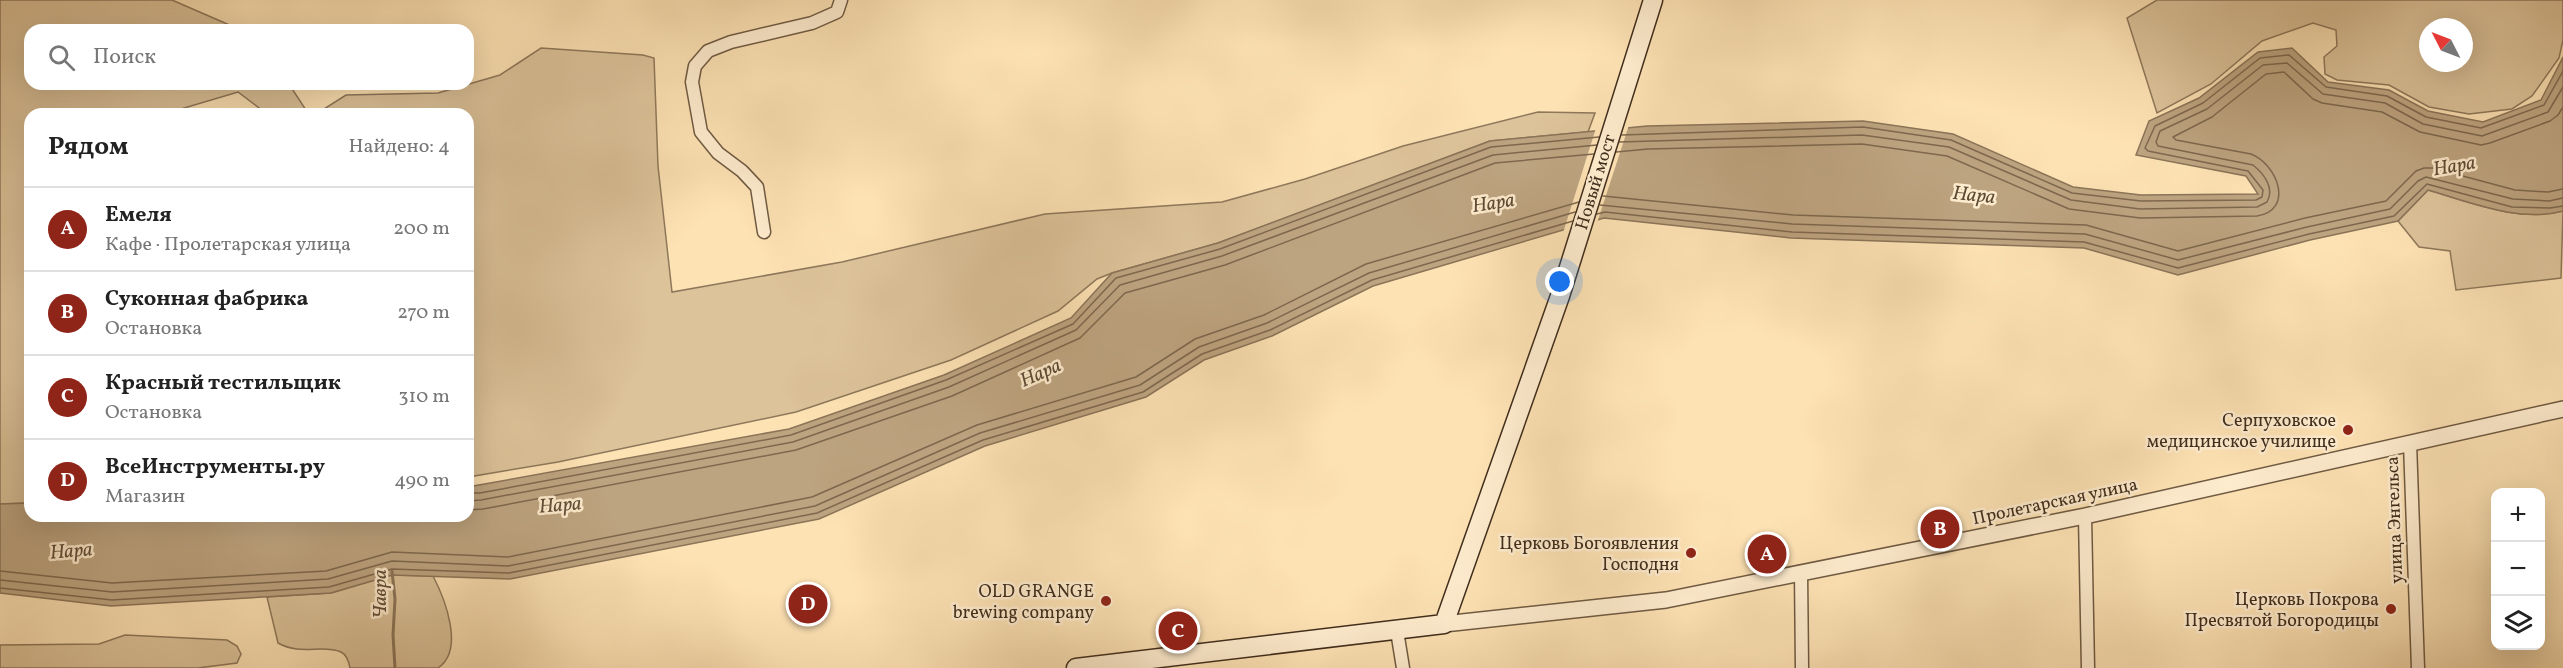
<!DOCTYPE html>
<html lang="ru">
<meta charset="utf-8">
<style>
:root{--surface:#fff;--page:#f6f6f6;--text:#222;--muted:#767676;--line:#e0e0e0;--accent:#8f2418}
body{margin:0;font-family:Vollkorn,serif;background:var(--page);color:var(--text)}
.controls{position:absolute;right:18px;bottom:18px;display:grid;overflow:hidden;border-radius:12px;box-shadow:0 6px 24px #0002}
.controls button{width:54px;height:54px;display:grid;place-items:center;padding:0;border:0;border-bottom:2px solid var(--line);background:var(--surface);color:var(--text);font:30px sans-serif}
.compass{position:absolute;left:2419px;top:18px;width:54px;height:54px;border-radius:50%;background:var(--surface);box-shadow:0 6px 24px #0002;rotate:312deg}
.you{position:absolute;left:1560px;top:282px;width:21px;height:21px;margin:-15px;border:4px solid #fff;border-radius:50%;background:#1a73e8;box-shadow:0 0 0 9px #1a73e833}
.badge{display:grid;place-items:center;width:39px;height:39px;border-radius:50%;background:var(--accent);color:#fff;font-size:20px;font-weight:700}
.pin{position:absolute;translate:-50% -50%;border:3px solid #fff;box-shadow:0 2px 6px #0006}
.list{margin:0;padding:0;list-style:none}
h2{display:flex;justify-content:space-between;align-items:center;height:78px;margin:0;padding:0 24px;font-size:26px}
h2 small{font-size:20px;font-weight:400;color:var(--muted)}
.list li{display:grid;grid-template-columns:39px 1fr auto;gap:18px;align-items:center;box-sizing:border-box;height:84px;padding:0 24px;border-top:2px solid var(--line)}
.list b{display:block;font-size:22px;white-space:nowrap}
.list p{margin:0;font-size:20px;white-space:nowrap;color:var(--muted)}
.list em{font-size:20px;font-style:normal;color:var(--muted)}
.icon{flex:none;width:33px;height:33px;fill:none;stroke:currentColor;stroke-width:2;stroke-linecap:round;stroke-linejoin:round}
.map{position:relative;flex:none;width:2563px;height:668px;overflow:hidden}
.search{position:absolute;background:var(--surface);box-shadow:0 6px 24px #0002;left:24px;top:24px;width:450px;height:66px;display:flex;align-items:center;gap:15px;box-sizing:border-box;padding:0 21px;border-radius:18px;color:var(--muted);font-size:22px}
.panel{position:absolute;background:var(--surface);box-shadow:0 6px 24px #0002;left:24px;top:108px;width:450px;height:414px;border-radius:18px}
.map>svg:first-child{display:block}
.green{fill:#ddc39a;stroke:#8e785b;stroke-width:1.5;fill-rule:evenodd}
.water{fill:#bda480;stroke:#8b7458;stroke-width:1.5}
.pier{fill:#fde2b4}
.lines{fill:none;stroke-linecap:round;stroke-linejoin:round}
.shore{stroke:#7e684e;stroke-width:1.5}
.stream{stroke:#8b7458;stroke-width:3}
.minor-casing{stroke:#6f5a42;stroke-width:15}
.tertiary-casing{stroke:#6f5a42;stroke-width:18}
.secondary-casing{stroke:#402d1c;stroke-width:21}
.minor{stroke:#feecce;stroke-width:12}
.tertiary{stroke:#feecce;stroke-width:15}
.secondary{stroke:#feecce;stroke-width:18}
.poi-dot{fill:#8f2418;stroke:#feecce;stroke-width:2}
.labels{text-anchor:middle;stroke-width:5;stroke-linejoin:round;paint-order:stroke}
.street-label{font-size:18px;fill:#402d1c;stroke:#feecce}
.poi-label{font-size:18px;fill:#402d1c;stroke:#feecce;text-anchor:end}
.water-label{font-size:20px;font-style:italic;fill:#5f4b35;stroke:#feecce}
</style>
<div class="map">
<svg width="2563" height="668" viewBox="0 0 2563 668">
<rect width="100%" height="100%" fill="#fde2b4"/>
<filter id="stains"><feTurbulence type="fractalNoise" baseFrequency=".00333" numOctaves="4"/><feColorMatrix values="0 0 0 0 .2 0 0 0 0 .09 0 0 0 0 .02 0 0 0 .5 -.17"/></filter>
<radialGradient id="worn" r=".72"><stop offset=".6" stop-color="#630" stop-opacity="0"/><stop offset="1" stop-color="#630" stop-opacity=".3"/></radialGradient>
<!-- green -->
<path class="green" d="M 0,0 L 172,0 L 241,30 L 30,30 L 30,84 L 289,84 L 306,110 L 304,114 L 267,114 L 238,92 L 164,114 L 30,114 L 30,503 L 0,504 Z
M 2157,0 L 2563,0 L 2563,40 L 2559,58 L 2532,96 L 2512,109 L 2469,114 L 2429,107 L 2389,85 L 2337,80 L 2325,74 L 2324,57 L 2337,46 L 2336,30 L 2313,23 L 2262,41 L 2211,84 L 2157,113 L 2127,18 ZM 2428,27 L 2464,27 L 2464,63 L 2428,63 Z
M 541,48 L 643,55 L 654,58 L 658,166 L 672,292 L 842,262 L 1045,214 L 1222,202 L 1305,179 L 1403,146 L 1538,112 L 1595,113 L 1588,132 L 1490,141 L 1218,243 L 1112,273 L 1097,279 L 1058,311 L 951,360 L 796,412 L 558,462 L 468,477 L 468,114 L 316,114 L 346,95 L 438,93 L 500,75 Z
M 2428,190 C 2470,202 2519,223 2563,211 L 2561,278 L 2456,290 L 2450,251 L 2419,247 L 2398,221 Z
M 392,575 L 433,576 C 445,599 465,650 438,668 L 350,668 C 349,662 347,655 341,652 C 322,644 301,656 278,643 L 267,597 L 331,593 Z
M 125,635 L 227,640 L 237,646 L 241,654 L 237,663 L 198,668 L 0,668 L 0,645 L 99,644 Z"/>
<!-- water -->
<path class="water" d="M 2292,48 L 2328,82 L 2389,90 L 2428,111 L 2483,122 L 2541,100 L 2563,57 L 2563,211 C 2519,223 2470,202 2428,190 L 2398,221 L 2310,240 L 2178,275 L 2084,248 L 1791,238 L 1604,218 L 1373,286 L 1272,336 L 1204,360 L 1146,397 L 985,446 L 819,519 L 510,579 L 392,575 L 331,593 L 111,606 L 0,593 L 0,504 L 30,503 L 30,516 L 468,516 L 468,487 L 789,429 L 944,375 L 1071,318 L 1112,273 L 1218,243 L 1490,141 L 1647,126 L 1863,121 L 1953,134 L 2073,187 L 2141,195 L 2258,194 L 2246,176 L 2136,155 L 2149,121 L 2199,98 L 2258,52 Z"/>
<!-- pier -->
<path class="pier" d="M 1629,125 L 1597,223 L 1563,233 L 1596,128 Z"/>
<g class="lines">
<!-- shore -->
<path class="shore" d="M 1622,135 L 1863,127 L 1951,140 L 2072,193 L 2141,201 L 2256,200 L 2262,197 L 2263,190 L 2248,171 L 2148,151 L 2145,148 L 2155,126 L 2203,103 L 2260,58 L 2289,55 L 2326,87 L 2387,96 L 2426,117 L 2481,128 L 2544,105 L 2563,71
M 1619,142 L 1862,135 L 1949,147 L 2071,200 L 2140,209 L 2257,207 L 2267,202 C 2275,188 2264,174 2253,165 L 2158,146 L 2156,142 L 2160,131 L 2207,109 L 2263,65 L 2287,63 L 2323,94 L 2385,103 L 2423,124 L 2482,136 L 2548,112 L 2563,87
M 1616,152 L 1648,149 L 1862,144 L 1947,156 L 2069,209 L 2140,218 L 2257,216 C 2295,210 2277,164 2251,154 L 2176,140 L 2173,137 L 2212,117 L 2266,74 L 2284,72 L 2313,99 L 2322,103 L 2382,112 L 2420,132 L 2481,145 L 2490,143 L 2550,121 L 2558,115 L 2563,107
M 1603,196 L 1793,215 L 2086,225 L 2178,251 L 2305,218 L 2386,201 L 2416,171 L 2424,168 L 2433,168 L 2515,190 L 2548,192 L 2563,189
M 1600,205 L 1792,224 L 2085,234 L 2178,260 L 2307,227 L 2390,209 L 2418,181 L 2426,177 L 2513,199 L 2549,201 L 2563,198
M 1597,214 L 1605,212 L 1792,232 L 2084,242 L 2178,268 L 2309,234 L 2394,216 L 2427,184 L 2512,207 L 2550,208 L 2563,206
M 468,493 L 480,493 L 791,435 L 946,380 L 1073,324 L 1116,278 L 1220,249 L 1491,147 L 1599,137
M 468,501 L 481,500 L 793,442 L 949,387 L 1076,330 L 1120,285 L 1222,256 L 1493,155 L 1597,145
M 468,510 L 483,509 L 796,450 L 952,396 L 1080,338 L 1125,293 L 1225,265 L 1495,163 L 1594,154
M 0,571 L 112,583 L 326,571 L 392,552 L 508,557 L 812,497 L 977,425 L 1136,377 L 1195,339 L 1264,315 L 1366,264 L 1579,202
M 0,580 L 112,592 L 328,579 L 392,561 L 508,566 L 815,506 L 980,433 L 1140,385 L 1199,347 L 1267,323 L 1369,273 L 1575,212
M 0,588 L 112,600 L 329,587 L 392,569 L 509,573 L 817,513 L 983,440 L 1143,392 L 1202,354 L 1270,330 L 1372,280 L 1573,221"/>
<!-- stream -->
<path class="stream" d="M 392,571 L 395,599 L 393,635 L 395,668"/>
<defs>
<path id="minor" d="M 764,232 L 757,187 L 742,171 L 718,153 L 701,132 L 692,82 L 695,66 L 708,51 L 731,42 L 812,23 L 837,12 L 841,0
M 2410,443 L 2418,668
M 2085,516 L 2088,668
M 1801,572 L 1802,668
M 1397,631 L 1403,668"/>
<path id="tertiary" d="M 1444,624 L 1666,600 L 2085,516 L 2563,409"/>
<path id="secondary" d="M 1076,668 L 1444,624 L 1560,296 L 1653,0"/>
</defs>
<!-- minor casing -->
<use href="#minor" class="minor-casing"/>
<!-- tertiary casing -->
<use href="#tertiary" class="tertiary-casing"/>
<!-- secondary casing -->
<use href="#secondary" class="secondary-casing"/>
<!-- minor -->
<use href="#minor" class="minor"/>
<!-- tertiary -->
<use href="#tertiary" class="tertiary"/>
<!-- secondary -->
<use href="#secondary" class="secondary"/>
</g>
<!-- markers -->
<g class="poi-dot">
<circle cx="2348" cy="430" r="6"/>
<circle cx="1691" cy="553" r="6"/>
<circle cx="1106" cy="601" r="6"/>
<circle cx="2391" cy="609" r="6"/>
</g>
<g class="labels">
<!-- street labels -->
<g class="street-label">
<text transform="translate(1595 182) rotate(-73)" y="6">Новый мост</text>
<text transform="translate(2055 501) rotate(-12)" y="6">Пролетарская улица</text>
<text transform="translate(2394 520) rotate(-92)" y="6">улица Энгельса</text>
</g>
<!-- poi labels -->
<g class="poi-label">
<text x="2336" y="426">Серпуховское<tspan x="2336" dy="21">медицинское училище</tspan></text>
<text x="1679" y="549">Церковь Богоявления<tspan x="1679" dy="21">Господня</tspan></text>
<text x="1094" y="597">OLD GRANGE<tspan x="1094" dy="21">brewing company</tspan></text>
<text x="2379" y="605">Церковь Покрова<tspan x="2379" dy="21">Пресвятой Богородицы</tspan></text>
</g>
<!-- water labels -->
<g class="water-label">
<text transform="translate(2454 165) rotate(-10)" y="7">Нара</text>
<text transform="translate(1974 194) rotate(6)" y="7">Нара</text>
<text transform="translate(1493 202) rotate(-9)" y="7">Нара</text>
<text transform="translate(1040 372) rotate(-24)" y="7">Нара</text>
<text transform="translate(560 504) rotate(-5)" y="7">Нара</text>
<text transform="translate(71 550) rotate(-5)" y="7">Нара</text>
<text transform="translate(379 594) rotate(-90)" y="7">Чавра</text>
</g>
</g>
<rect width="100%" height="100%" filter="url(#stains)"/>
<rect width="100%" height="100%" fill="url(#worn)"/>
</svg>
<div class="controls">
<button>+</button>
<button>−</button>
<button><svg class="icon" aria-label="layers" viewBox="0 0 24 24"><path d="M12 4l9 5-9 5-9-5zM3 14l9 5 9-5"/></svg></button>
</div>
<svg class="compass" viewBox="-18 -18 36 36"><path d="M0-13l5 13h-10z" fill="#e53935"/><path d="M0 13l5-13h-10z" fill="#767676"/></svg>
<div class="you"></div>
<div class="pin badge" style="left:1767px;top:554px">A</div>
<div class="pin badge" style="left:1940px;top:529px">B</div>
<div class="pin badge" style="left:1178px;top:631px">C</div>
<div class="pin badge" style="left:808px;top:604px">D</div>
<div class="search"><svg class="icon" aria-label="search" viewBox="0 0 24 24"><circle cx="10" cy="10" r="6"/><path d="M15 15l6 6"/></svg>Поиск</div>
<section class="panel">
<h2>Рядом<small>Найдено: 4</small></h2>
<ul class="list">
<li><span class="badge">A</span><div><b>Емеля</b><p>Кафе · Пролетарская улица</p></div><em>200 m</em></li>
<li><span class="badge">B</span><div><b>Суконная фабрика</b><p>Остановка</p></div><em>270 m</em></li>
<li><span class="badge">C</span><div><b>Красный тестильщик</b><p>Остановка</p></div><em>310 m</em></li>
<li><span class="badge">D</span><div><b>ВсеИнструменты.ру</b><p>Магазин</p></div><em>490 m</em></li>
</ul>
</section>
</div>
